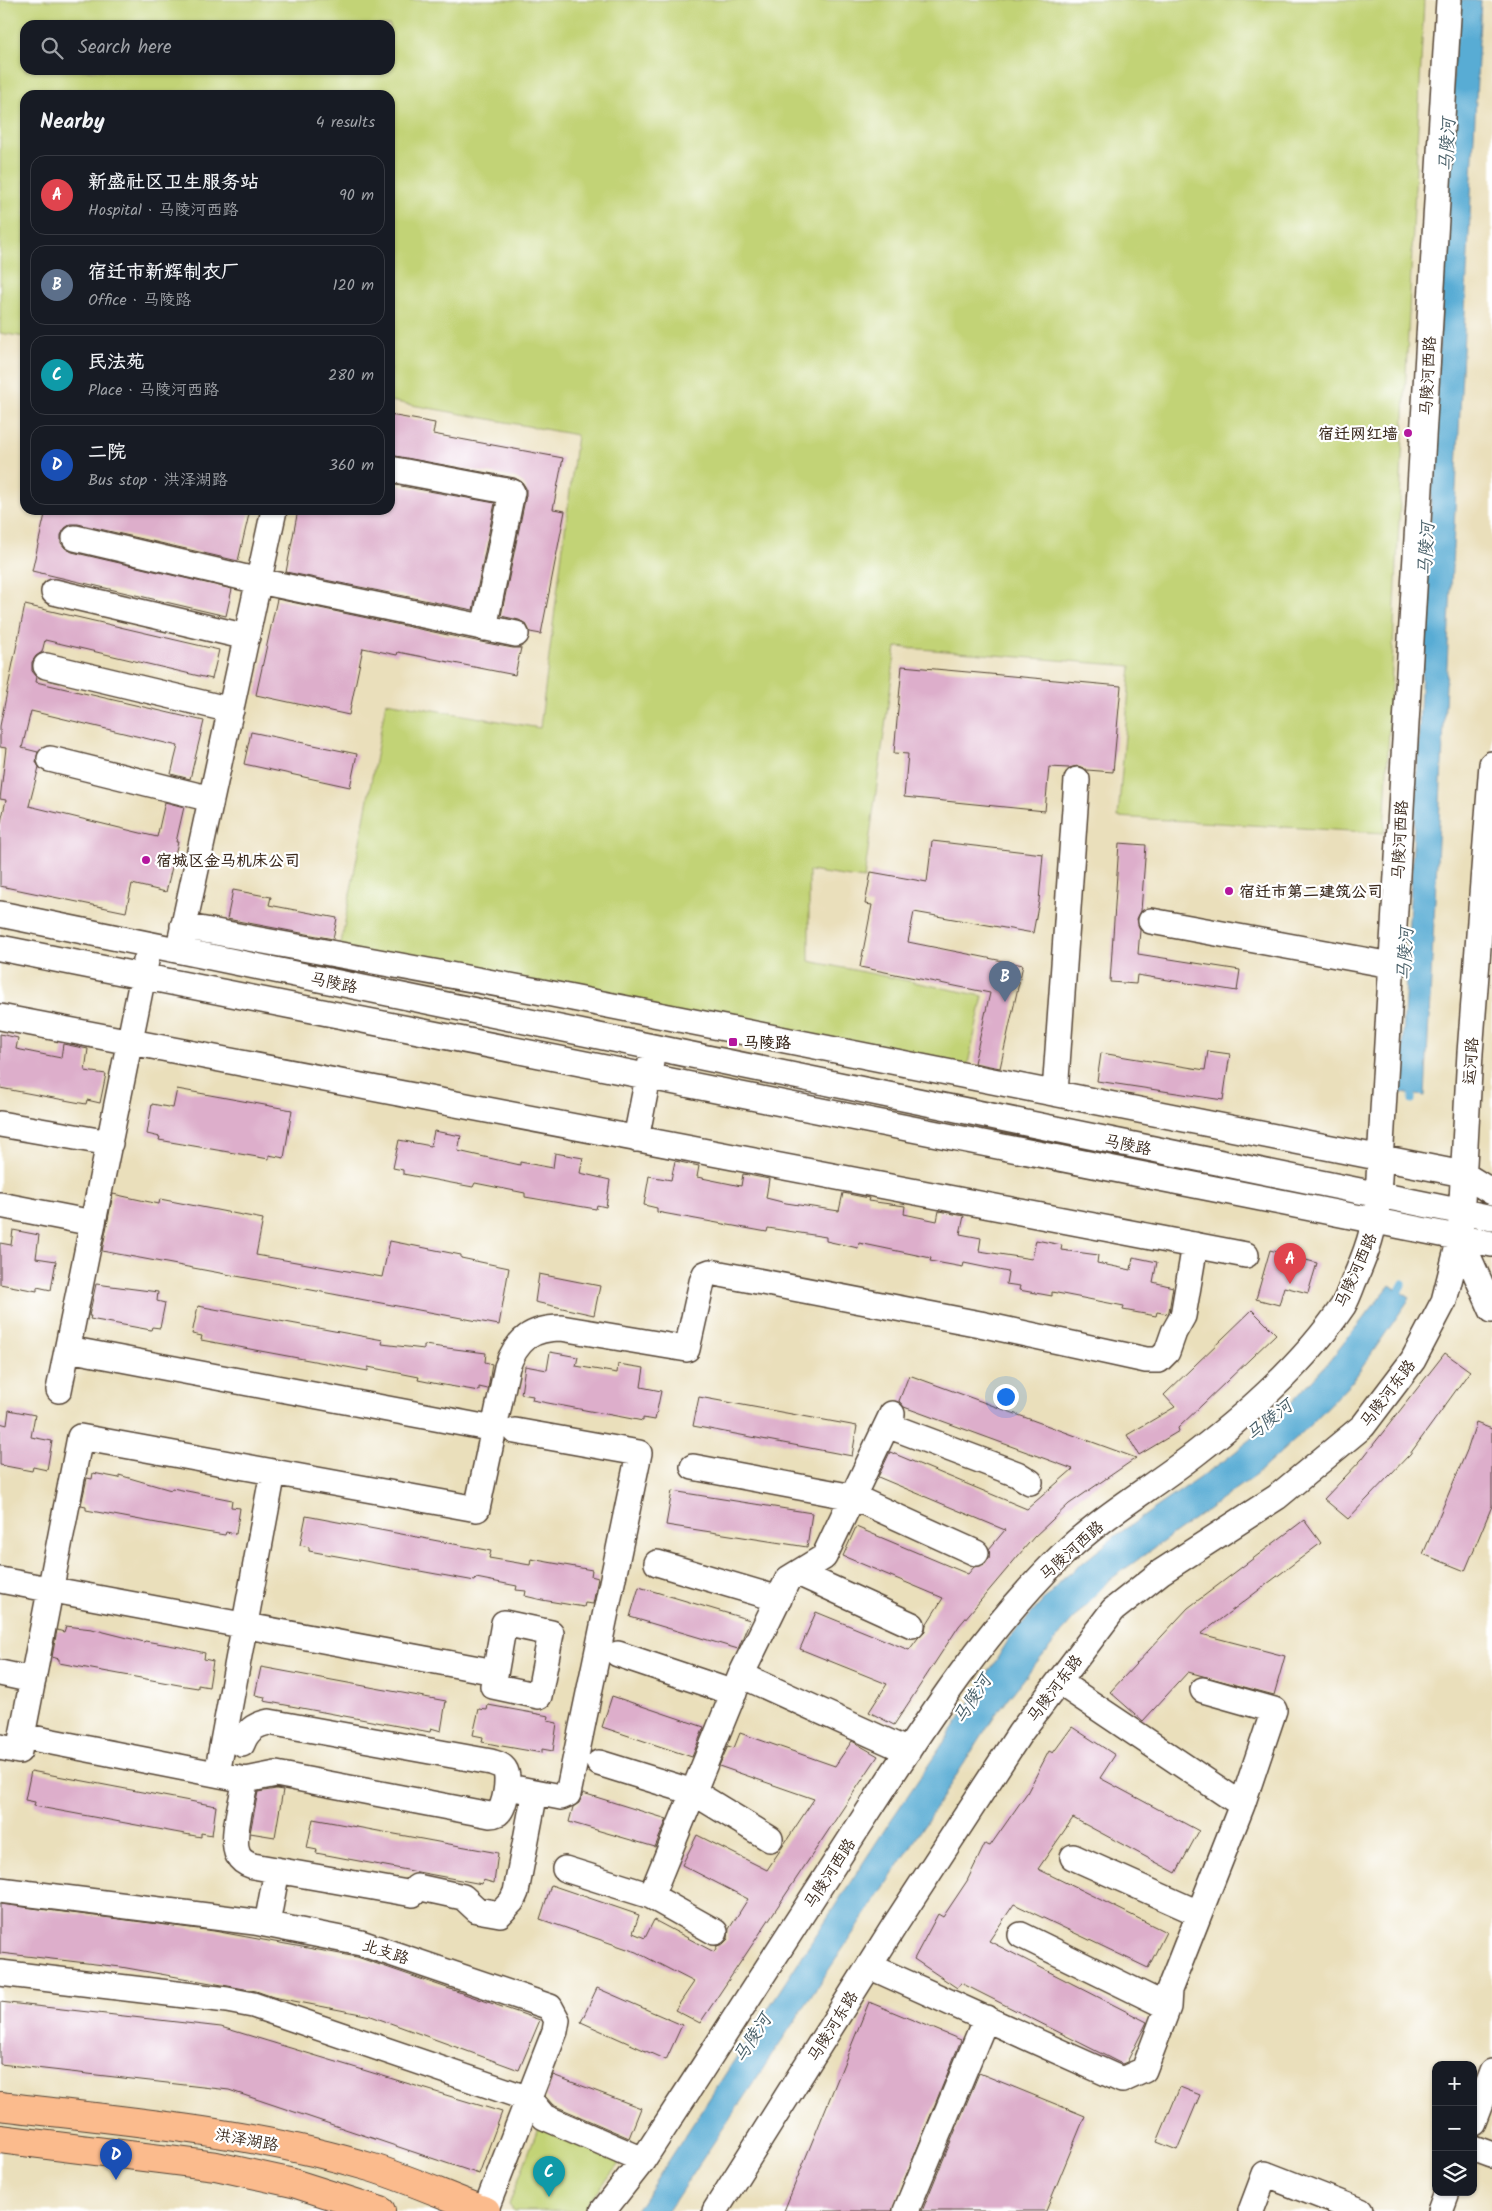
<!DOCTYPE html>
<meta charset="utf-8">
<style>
:root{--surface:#171b24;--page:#242831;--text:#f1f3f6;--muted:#9ea1a6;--line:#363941;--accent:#d690ce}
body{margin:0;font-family:Kalam,"LXGW WenKai TC",sans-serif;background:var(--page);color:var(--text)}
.controls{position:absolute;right:15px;bottom:15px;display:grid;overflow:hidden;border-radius:10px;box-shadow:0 1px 4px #0004}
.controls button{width:45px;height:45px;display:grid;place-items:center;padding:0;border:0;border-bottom:1px solid var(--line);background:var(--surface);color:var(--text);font:25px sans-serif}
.you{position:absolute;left:1005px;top:1396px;width:18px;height:18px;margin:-12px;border:4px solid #fff;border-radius:50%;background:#1a73e8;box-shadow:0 0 0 8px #1a73e833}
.badge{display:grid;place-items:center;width:32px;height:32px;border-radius:50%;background:var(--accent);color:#fff;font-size:16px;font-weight:700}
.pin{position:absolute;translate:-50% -41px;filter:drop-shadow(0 1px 2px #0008)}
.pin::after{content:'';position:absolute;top:26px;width:18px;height:15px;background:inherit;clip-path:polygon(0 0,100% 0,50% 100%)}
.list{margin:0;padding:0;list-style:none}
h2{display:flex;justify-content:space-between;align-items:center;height:65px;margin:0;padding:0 20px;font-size:21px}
h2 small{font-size:16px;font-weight:400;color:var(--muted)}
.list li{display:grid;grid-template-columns:32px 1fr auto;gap:15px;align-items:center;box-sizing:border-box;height:80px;margin:0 10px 10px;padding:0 10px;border:1px solid var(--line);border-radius:15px}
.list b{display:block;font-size:19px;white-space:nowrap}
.list p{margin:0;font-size:16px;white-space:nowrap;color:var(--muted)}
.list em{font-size:16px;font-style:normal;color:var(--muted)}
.icon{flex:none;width:28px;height:28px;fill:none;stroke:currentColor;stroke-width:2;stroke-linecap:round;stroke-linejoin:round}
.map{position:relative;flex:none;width:1492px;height:2211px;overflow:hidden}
.search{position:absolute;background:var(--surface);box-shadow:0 1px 4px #0004;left:20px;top:20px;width:375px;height:55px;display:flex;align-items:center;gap:12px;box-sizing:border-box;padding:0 18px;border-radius:15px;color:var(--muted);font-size:19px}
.panel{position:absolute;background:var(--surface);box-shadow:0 1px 4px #0004;left:20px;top:90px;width:375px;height:425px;border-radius:15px}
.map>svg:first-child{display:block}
.green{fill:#c2d376;stroke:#7e7e4a;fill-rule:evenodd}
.water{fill:#59acd4;stroke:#4a6b79}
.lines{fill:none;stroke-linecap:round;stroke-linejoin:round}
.stream{stroke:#59acd4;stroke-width:7}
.building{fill:#ddaecb}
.minor-casing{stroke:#554536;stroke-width:28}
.major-casing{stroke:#554536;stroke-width:30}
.minor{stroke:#fff;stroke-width:25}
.major{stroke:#fbbb8d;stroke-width:28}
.poi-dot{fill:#b5179e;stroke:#fff;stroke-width:2}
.labels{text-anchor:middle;stroke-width:4.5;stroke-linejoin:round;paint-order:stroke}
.street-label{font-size:16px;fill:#3b2a1e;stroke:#fff}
.poi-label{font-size:16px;font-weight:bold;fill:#3b2a1e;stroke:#fff;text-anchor:start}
.water-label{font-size:18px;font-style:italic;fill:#475e67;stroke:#fff}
</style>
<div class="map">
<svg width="1492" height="2211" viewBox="0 0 1492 2211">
<rect width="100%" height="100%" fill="#fff"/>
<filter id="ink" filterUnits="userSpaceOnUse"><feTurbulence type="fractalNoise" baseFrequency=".02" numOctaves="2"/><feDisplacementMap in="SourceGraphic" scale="10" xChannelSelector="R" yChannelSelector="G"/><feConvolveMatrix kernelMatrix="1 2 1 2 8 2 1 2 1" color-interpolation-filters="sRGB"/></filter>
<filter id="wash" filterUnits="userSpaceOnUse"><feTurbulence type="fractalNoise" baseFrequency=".0096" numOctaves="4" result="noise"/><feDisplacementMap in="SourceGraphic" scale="20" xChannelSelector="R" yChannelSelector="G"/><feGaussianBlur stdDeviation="1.12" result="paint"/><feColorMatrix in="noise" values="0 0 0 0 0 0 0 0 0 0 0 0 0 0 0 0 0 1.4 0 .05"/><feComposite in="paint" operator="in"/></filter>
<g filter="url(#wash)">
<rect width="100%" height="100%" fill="#eadfbb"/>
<!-- green -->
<path class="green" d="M 0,0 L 1424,0 L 1384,833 L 1118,817 L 1131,666 L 896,647 L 864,879 L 809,871 L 809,961 L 983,996 L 967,1068 L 339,954 L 386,702 L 540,728 L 577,435 L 390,401 L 390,95 L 25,95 L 25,337 L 0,333 ZM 25,25 L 390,25 L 390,70 L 25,70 Z
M 539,2125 L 619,2160 L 618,2165 L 582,2211 L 514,2211 L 509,2205 Z"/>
<!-- water -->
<path class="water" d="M 1457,0 L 1481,0 L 1425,1096 L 1400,1093 Z
M 1390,1285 L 1410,1298 L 1352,1382 L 1305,1430 L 1256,1475 L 1108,1581 L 1062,1632 L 995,1715 L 910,1848 L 668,2211 L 636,2211 L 889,1823 L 963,1714 L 1011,1636 L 1063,1579 L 1118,1534 L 1225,1460 L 1275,1420 L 1326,1365 Z"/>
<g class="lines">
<!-- stream -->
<path class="stream" d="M 1412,1100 L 1413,1086
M 1395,1298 L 1403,1283"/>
</g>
<g id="blocks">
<!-- building -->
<path class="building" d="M 390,415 L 435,423 L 433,434 L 563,458 L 553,509 L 565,511 L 541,634 L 530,632 L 526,624 L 519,620 L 501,616 L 526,495 L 526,488 L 522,482 L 515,478 L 390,455 Z
M 390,484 L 495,503 L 473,610 L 286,572 L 298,510 L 390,510 Z
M 46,510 L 250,510 L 238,561 L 78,524 L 71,524 L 65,528 L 61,535 L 61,543 L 65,548 L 72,552 L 232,589 L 226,616 L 32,571 Z
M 277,599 L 481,642 L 513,648 L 521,648 L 515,675 L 398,652 L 397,655 L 363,648 L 349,715 L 256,695 Z
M 25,605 L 219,650 L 212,679 L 45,640 L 42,652 L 36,656 L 32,662 L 32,671 L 37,677 L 36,682 L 204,721 L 190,779 L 171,774 L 178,746 L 31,711 L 22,748 L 38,752 L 36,762 L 39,767 L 29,806 L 157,837 L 165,802 L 184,807 L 176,842 L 178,842 L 166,892 L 132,884 L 126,912 L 0,886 L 0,826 L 6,800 L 0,799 L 6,748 L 0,747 L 0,726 Z
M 902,666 L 1121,686 L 1113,772 L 1087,770 L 1078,766 L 1069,768 L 1049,767 L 1045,811 L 904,797 L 908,754 L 894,753 Z
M 251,732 L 357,754 L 350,787 L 244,764 Z
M 932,841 L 1043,854 L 1039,901 L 1033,933 L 914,912 L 908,942 L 1023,965 L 1000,1068 L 974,1063 L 990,993 L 860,967 L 872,905 L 865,904 L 871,872 L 927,882 Z
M 1119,843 L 1146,845 L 1141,911 L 1137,919 L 1140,930 L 1138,954 L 1240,970 L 1237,991 L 1137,975 L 1136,984 L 1110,982 Z
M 233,890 L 271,897 L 269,905 L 337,918 L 333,939 L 227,919 Z
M 0,1034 L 18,1038 L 16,1049 L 61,1058 L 63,1044 L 88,1049 L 85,1071 L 106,1074 L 100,1103 L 87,1100 L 86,1104 L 0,1088 Z
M 1208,1051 L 1230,1054 L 1223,1100 L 1097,1081 L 1101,1053 L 1205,1070 Z
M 177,1089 L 292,1110 L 284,1158 L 269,1155 L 269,1159 L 159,1140 L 160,1137 L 147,1134 L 152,1104 L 173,1108 Z
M 434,1131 L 461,1136 L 458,1151 L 520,1165 L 520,1162 L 553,1168 L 555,1153 L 583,1158 L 580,1173 L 610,1180 L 606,1207 L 597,1205 L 596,1209 L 525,1197 L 525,1193 L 475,1183 L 473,1187 L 403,1174 L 403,1170 L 393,1168 L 399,1140 L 431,1146 Z
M 675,1161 L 699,1166 L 697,1177 L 741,1186 L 743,1174 L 769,1179 L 766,1198 L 786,1203 L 839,1211 L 843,1193 L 869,1198 L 868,1201 L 905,1206 L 904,1214 L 937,1221 L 939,1211 L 964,1216 L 960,1234 L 981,1238 L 979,1251 L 1032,1259 L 1036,1240 L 1062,1245 L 1061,1250 L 1098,1255 L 1097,1263 L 1131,1270 L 1133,1257 L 1157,1262 L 1153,1282 L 1173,1287 L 1169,1311 L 1168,1314 L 1157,1312 L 1156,1316 L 1123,1310 L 1124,1306 L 1052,1292 L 1052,1296 L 1019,1290 L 1020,1286 L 1006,1284 L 1008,1272 L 964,1263 L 963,1267 L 930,1261 L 931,1258 L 859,1243 L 858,1248 L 826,1241 L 826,1237 L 768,1228 L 767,1232 L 657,1212 L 657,1208 L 644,1205 L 649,1176 L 671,1180 Z
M 113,1194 L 159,1204 L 160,1199 L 263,1219 L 256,1255 L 382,1277 L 390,1241 L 461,1255 L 461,1258 L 509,1268 L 499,1325 L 102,1251 Z
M 13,1230 L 39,1235 L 36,1258 L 56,1261 L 51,1290 L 37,1287 L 37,1291 L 0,1284 L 0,1243 L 11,1245 Z
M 1270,1250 L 1317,1263 L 1308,1293 L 1284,1287 L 1279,1305 L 1256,1299 Z
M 539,1274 L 600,1286 L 594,1315 L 535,1302 Z
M 96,1284 L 158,1292 L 157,1301 L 165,1303 L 160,1328 L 152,1327 L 151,1330 L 90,1319 L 91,1316 L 89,1316 Z
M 198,1306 L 383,1340 L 382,1344 L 424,1349 L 424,1345 L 486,1353 L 485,1362 L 492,1364 L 488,1389 L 479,1387 L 479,1391 L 438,1384 L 418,1380 L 419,1377 L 368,1367 L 368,1371 L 201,1340 L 202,1336 L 192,1334 Z
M 1252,1310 L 1276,1334 L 1178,1428 L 1179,1431 L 1139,1455 L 1127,1435 L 1175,1407 L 1164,1395 Z
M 550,1352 L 578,1357 L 576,1366 L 617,1373 L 618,1364 L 644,1368 L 641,1387 L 661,1391 L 655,1420 L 643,1418 L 643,1421 L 532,1400 L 533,1396 L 521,1394 L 525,1366 L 547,1370 Z
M 1445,1353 L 1470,1371 L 1410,1454 L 1348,1519 L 1324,1499 L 1362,1459 Z
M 909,1375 L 1136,1458 L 1069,1504 L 1034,1537 L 959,1626 L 894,1725 L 869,1712 L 887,1684 L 800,1649 L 816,1612 L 909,1650 L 918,1638 L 925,1631 L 926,1625 L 943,1598 L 843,1556 L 856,1527 L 968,1574 L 974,1567 L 985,1564 L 989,1558 L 989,1549 L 1005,1530 L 878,1477 L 890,1452 L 1027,1509 L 1073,1469 L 904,1407 L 899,1401 Z
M 699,1397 L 857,1426 L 852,1456 L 693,1426 Z
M 9,1410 L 35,1415 L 31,1437 L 52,1441 L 47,1470 L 33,1467 L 32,1471 L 0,1465 L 0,1423 L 7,1425 Z
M 1476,1423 L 1492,1429 L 1492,1506 L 1465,1571 L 1423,1554 L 1468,1448 Z
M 93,1473 L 119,1478 L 119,1475 L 171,1490 L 172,1488 L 232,1500 L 231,1507 L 240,1508 L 236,1534 L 226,1532 L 225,1535 L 206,1532 L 86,1510 L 86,1506 L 81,1505 L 87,1478 L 92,1479 Z
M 672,1491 L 812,1513 L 807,1547 L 666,1525 Z
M 306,1516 L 491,1551 L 489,1558 L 530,1565 L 531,1559 L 592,1570 L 591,1576 L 598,1578 L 593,1604 L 585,1603 L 584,1607 L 542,1600 L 525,1596 L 526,1591 L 516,1590 L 517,1586 L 476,1578 L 475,1581 L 309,1551 L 309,1547 L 300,1545 Z
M 1304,1520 L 1321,1543 L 1201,1634 L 1285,1656 L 1274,1695 L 1188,1672 L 1143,1721 L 1110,1692 L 1188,1608 Z
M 639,1587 L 750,1620 L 738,1649 L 630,1617 Z
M 66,1626 L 92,1629 L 144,1642 L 145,1641 L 180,1647 L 205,1653 L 204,1659 L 213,1661 L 209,1687 L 198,1685 L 198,1688 L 179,1685 L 59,1663 L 59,1659 L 52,1657 L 57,1630 L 64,1632 Z
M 261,1667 L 446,1701 L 441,1731 L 431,1728 L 430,1732 L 264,1701 L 265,1697 L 255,1695 Z
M 612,1696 L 704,1727 L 692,1757 L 602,1727 Z
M 488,1705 L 549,1716 L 548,1721 L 557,1723 L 553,1751 L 542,1749 L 542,1753 L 502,1746 L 482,1742 L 483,1737 L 473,1735 L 479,1709 L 487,1710 Z
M 1072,1727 L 1115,1755 L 1100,1778 L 1199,1831 L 1176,1873 L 1073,1818 L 1038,1869 L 1166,1932 L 1148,1968 L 1014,1904 L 989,1941 L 1147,2022 L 1127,2062 L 1122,2064 L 961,1983 L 957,1988 L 914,1959 L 938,1914 L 943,1917 L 967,1881 L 985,1844 L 990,1846 L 1027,1793 L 1049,1751 L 1053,1753 Z
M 740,1733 L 835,1766 L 852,1741 L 878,1756 L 700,2023 L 675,2010 L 694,1982 L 636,1952 L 540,1919 L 551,1885 L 639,1915 L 633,1933 L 645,1938 L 654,1920 L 714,1952 L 717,1946 L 723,1944 L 728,1939 L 729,1929 L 748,1899 L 682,1865 L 697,1835 L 767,1870 L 814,1799 L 719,1766 L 728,1746 L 734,1748 Z
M 31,1771 L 216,1806 L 212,1835 L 201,1833 L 201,1837 L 34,1806 L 35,1802 L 25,1800 Z
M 276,1789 L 283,1790 L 275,1837 L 250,1833 L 258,1792 Z
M 583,1793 L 667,1819 L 655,1847 L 569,1822 L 573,1807 L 579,1803 Z
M 313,1819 L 498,1853 L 494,1883 L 483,1880 L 482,1884 L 316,1853 L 317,1850 L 307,1848 Z
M 0,1904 L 214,1931 L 357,1957 L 540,2020 L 519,2070 L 371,2016 L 273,1997 L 256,1991 L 121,1967 L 0,1953 Z
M 597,1988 L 682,2025 L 666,2060 L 581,2022 Z
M 0,2002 L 221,2027 L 502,2112 L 479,2174 L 229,2090 L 0,2064 Z
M 869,2002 L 961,2040 L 892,2211 L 784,2211 Z
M 979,2073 L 1085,2116 L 1046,2211 L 922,2211 Z
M 553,2075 L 641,2108 L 629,2138 L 553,2105 L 545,2096 Z
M 1180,2087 L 1200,2095 L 1177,2150 L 1157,2142 Z"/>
</g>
</g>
<g filter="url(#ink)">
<use href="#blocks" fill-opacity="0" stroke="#554536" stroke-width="1"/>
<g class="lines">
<defs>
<path id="minor" d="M 390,469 L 512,492 L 484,628
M 75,538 L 259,581 L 516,634
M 54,592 L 247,637
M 46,666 L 231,710
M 50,759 L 211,799
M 0,914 L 1492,1218
M 1151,921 L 1391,965
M 183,926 L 537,991 L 1463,1174 L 1492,1192
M 180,943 L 274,510
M 0,948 L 1492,1244
M 0,1017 L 1246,1255
M 1055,1093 L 1077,780
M 0,1124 L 110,1143
M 636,1139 L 651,1062
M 0,1205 L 93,1223
M 1460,1238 L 1492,1310
M 68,1349 L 494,1429
M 59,1390 L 146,961
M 887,1425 L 1017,1474 L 1030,1482
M 515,1431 L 639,1453 L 568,1794 L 561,1797 L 519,1789
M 693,1467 L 853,1497 L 976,1553
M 657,1563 L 779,1599
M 798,1573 L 912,1625
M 0,1580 L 495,1672
M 504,1623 L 551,1633 L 539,1696 L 493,1686 Z
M 618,1654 L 734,1693
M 0,1673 L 33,1680
M 741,1675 L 908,1751
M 1203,1690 L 1274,1710 L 1242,1805
M 22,1736 L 246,1780 C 243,1797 230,1839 238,1855 C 241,1861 246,1864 253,1866 L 413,1894 L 417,1887 L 463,1897 L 477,1910 L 500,1914 L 512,1901 L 516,1892 L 535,1792
M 242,1744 C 247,1731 254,1725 269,1722 L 491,1762 C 497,1764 502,1765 505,1770 C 510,1777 505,1808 498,1813 C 496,1814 492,1815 490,1815 L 276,1774 L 246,1780
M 0,1747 L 19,1751 L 80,1437 L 477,1509 L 507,1367 C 517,1340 531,1328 561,1328 L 687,1349 L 702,1282 L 705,1274 L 710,1272 L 980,1324 L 1146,1360 L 1159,1360 L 1167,1352 L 1174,1332 L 1183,1316 L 1195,1245
M 599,1763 L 693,1792 L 770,1839
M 217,1774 L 273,1472
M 1073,1857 L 1198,1913
M 565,1869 L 651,1896 L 715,1932
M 0,1890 L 255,1922 L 361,1943 L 550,2007 L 557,2020 L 555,2031 L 485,2211
M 651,1896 L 741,1675 L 788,1579 L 824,1557 L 892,1414
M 267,1924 L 277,1870
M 1021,1935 L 1168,2007
M 869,1966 L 1122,2080 L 1144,2070 L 1168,2007 L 1169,1990 L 1242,1805 L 1059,1682
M 0,1973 L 227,2000 L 253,2005 L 529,2099 L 544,2117 L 643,2160
M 1473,2122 L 1492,2072
M 1473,2148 L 1492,2155
M 603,2211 L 643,2160 C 714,2051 784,1942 855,1832 C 917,1736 979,1636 1062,1555 C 1102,1516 1151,1488 1195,1454 C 1247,1414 1306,1361 1343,1306 C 1347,1299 1350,1291 1353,1283 C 1366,1254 1376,1227 1378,1195 L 1449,0
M 715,2211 L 893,1928 L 1020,1733 L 1113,1610 L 1161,1572 L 1277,1497 L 1363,1426 L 1413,1360 L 1444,1301 L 1460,1238 L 1470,1053 L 1492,764
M 906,2211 L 986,2018
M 1251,2211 L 1265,2174 L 1360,2211
M 1440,2211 L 1447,2192"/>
<path id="major" d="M 0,2106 C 125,2121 252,2131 373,2168 C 411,2180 448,2197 486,2211
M 0,2139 L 216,2166 L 293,2183 L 381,2211"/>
</defs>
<!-- minor casing -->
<use href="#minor" class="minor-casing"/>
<!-- major casing -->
<use href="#major" class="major-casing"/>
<!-- minor -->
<use href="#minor" class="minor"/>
<!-- major -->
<use href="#major" class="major"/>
</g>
</g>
<!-- markers -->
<g class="poi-dot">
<circle cx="1408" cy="433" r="5"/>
<circle cx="146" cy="860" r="5"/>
<circle cx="1229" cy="891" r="5"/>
<rect x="728" y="1037" width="10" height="10" rx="2.5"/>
</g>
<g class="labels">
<!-- street labels -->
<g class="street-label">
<text transform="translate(1427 376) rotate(-87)" y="6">马陵河西路</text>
<text transform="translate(1399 840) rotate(-87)" y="6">马陵河西路</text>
<text transform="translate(334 982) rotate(12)" y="6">马陵路</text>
<text transform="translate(1470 1061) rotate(-86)" y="6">运河路</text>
<text transform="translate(1128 1144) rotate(12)" y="6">马陵路</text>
<text transform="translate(1355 1270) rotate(-66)" y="6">马陵河西路</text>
<text transform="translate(1387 1393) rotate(-53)" y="6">马陵河东路</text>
<text transform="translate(1071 1550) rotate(-42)" y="6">马陵河西路</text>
<text transform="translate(1054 1688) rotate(-53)" y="6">马陵河东路</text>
<text transform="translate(829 1873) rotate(-57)" y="6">马陵河西路</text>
<text transform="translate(386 1951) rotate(18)" y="6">北支路</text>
<text transform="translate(832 2026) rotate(-58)" y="6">马陵河东路</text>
<text transform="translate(247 2139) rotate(10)" y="6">洪泽湖路</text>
</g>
<!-- poi labels -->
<g class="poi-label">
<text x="1398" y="439" text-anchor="end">宿迁网红墙</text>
<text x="156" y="866">宿城区金马机床公司</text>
<text x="1239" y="897">宿迁市第二建筑公司</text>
<text x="743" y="1048">马陵路</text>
</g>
<!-- water labels -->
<g class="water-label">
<text transform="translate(1447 145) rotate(-87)" y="6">马陵河</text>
<text transform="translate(1426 549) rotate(-87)" y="6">马陵河</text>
<text transform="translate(1405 954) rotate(-87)" y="6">马陵河</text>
<text transform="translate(1269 1420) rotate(-39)" y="6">马陵河</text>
<text transform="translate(972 1699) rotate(-57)" y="6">马陵河</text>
<text transform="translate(752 2038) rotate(-57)" y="6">马陵河</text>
</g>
</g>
</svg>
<div class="controls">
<button>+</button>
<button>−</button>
<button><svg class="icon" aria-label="layers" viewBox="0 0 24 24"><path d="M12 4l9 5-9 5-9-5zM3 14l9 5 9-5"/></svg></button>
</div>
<div class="you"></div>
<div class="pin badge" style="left:1290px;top:1284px;background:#e0444e">A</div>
<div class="pin badge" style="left:1005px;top:1002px;background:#5c6f8a">B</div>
<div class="pin badge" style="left:549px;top:2197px;background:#0f9aa8">C</div>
<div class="pin badge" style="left:116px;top:2180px;background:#1a4fb4">D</div>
<div class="search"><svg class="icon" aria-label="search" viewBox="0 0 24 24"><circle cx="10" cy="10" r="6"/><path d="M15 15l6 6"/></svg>Search here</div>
<section class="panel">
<h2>Nearby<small>4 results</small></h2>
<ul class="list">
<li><span class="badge" style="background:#e0444e">A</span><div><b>新盛社区卫生服务站</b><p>Hospital · 马陵河西路</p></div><em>90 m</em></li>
<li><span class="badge" style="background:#5c6f8a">B</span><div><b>宿迁市新辉制衣厂</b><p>Office · 马陵路</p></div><em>120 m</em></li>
<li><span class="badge" style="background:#0f9aa8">C</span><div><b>民法苑</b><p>Place · 马陵河西路</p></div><em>280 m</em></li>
<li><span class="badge" style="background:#1a4fb4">D</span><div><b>二院</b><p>Bus stop · 洪泽湖路</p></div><em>360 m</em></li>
</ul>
</section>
</div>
